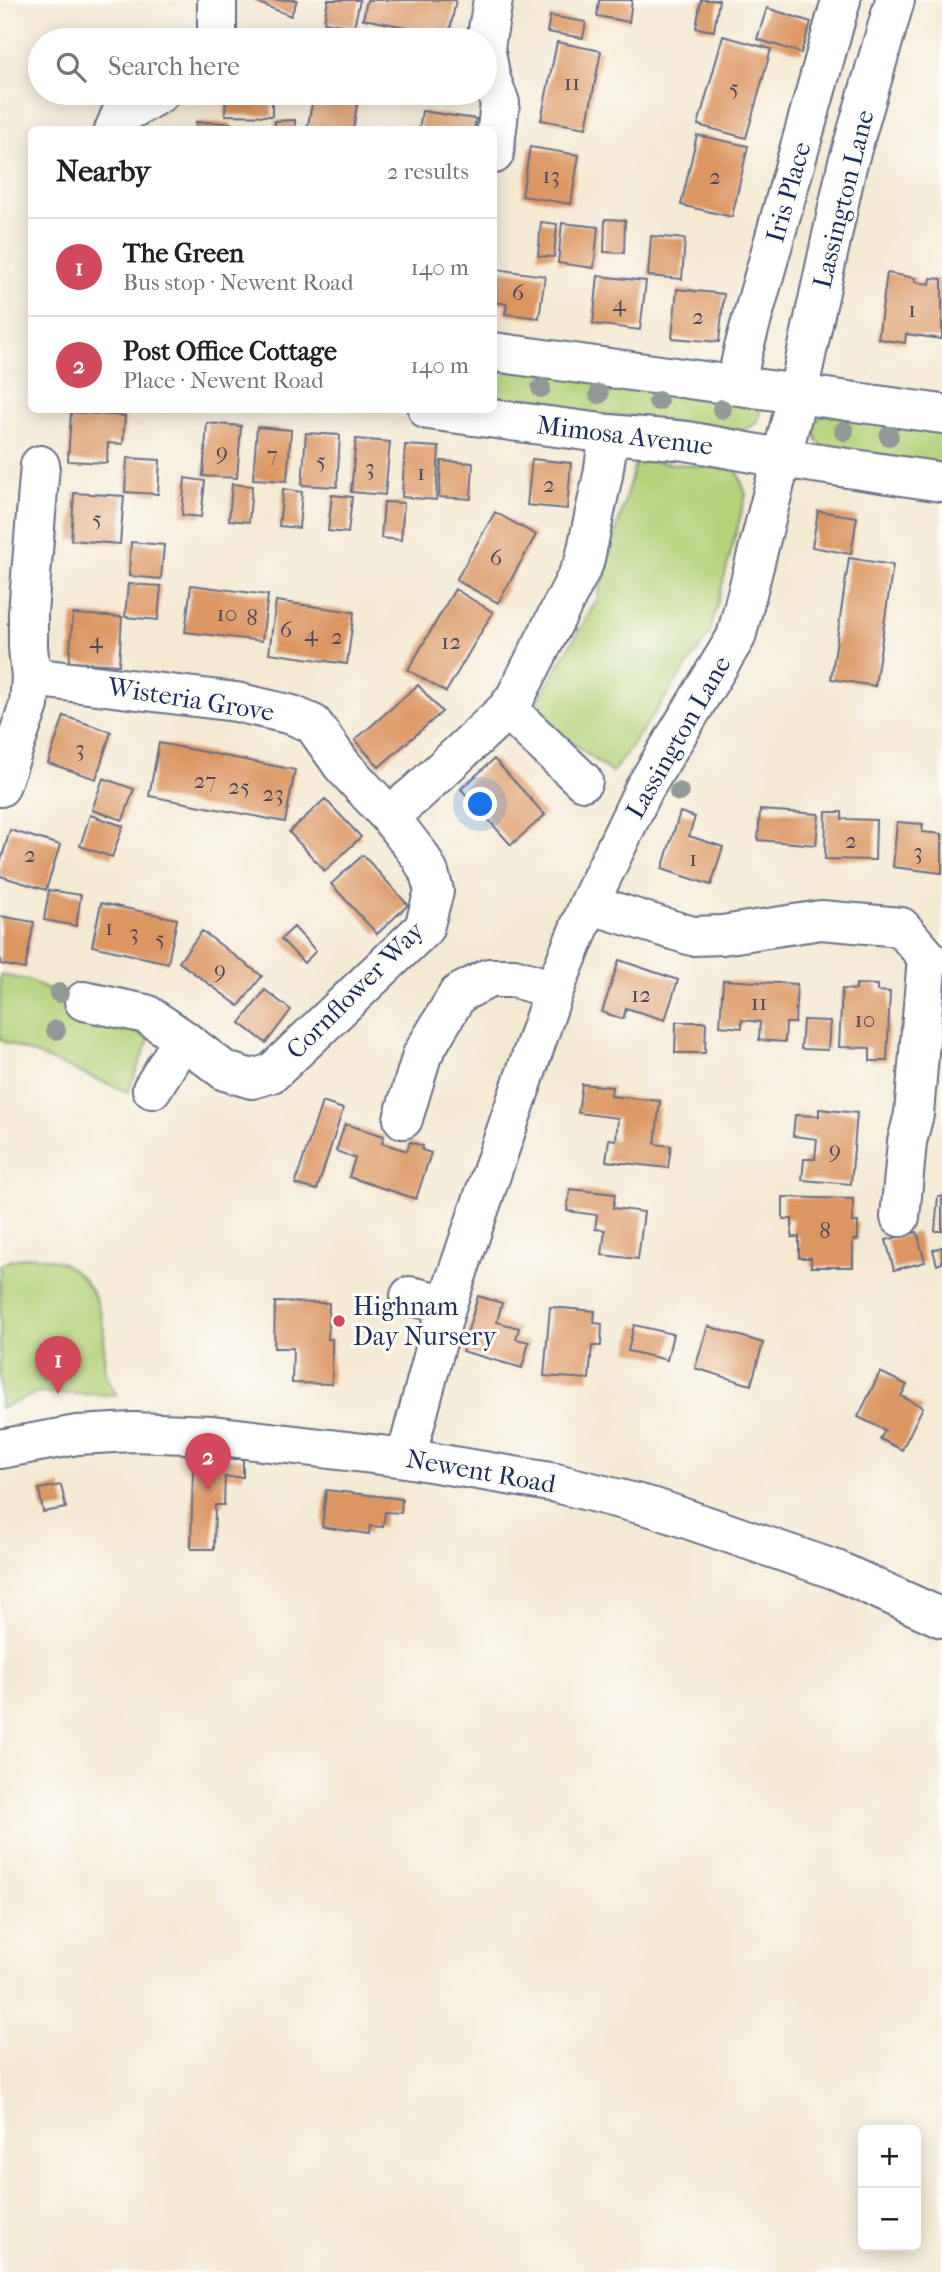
<!DOCTYPE html>
<meta charset="utf-8">
<style>
:root{--surface:#fff;--page:#f2f2f2;--text:#222;--muted:#767676;--line:#e0e0e0;--accent:#d1495b}
body{margin:0;font-family:"IM FELL French Canon",serif;background:var(--page);color:var(--text)}
.controls{position:absolute;right:21px;bottom:21px;display:grid;overflow:hidden;border-radius:10px;box-shadow:0 4px 18px #0003}
.controls button{width:63px;height:63px;display:grid;place-items:center;padding:0;border:0;border-bottom:2px solid var(--line);background:var(--surface);color:var(--text);font:35px sans-serif}
.you{position:absolute;left:481px;top:805px;width:24px;height:24px;margin:-18px;border:5px solid #fff;border-radius:50%;background:#1a73e8;box-shadow:0 0 0 10px #1a73e833}
.badge{display:grid;place-items:center;width:46px;height:46px;border-radius:50%;background:var(--accent);color:#fff;font-size:23px;font-weight:700}
.pin{position:absolute;translate:-50% -58px;filter:drop-shadow(0 2px 4px #0008)}
.pin::after{content:'';position:absolute;top:37px;width:24px;height:21px;background:inherit;clip-path:polygon(0 0,100% 0,50% 100%)}
.list{margin:0;padding:0;list-style:none}
h2{display:flex;justify-content:space-between;align-items:center;height:91px;margin:0;padding:0 28px;font-size:30px}
h2 small{font-size:23px;font-weight:400;color:var(--muted)}
.list li{display:grid;grid-template-columns:46px 1fr auto;gap:21px;align-items:center;box-sizing:border-box;height:98px;padding:0 28px;border-top:2px solid var(--line)}
.list b{display:block;font-size:26px;white-space:nowrap}
.list p{margin:0;font-size:23px;white-space:nowrap;color:var(--muted)}
.list em{font-size:23px;font-style:normal;color:var(--muted)}
.icon{flex:none;width:38px;height:38px;fill:none;stroke:currentColor;stroke-width:2;stroke-linecap:round;stroke-linejoin:round}
.map{position:relative;flex:none;width:942px;height:2272px;overflow:hidden}
.search{position:absolute;background:var(--surface);box-shadow:0 4px 18px #0003;left:28px;top:28px;width:469px;height:77px;display:flex;align-items:center;gap:18px;box-sizing:border-box;padding:0 24px;border-radius:38px;color:var(--muted);font-size:26px}
.panel{position:absolute;background:var(--surface);box-shadow:0 4px 18px #0003;left:28px;top:126px;width:469px;height:287px;border-radius:10px}
.map>svg:first-child{display:block}
.green{fill:#b4d279;stroke:#68806c;stroke-width:2}
.building{fill:#dc9662}
.lines{fill:none;stroke-linecap:round;stroke-linejoin:round}
.minor-casing{stroke:#677087;stroke-width:42}
.major-casing{stroke:#677087;stroke-width:42}
.minor{stroke:#fff;stroke-width:38}
.major{stroke:#fff;stroke-width:38}
.tree{fill:#929996}
.poi-dot{fill:#d1495b;stroke:#fdfcf7;stroke-width:2.5}
.labels{text-anchor:middle;stroke-width:6;stroke-linejoin:round;paint-order:stroke}
.number-label{font-size:23px;fill:#4b495f}
.street-label{font-size:26px;fill:#1b2f5e;stroke:#fdfcf7}
.poi-label{font-size:26px;fill:#1b2f5e;stroke:#fdfcf7;text-anchor:start}
</style>
<div class="map">
<svg width="942" height="2272" viewBox="0 0 942 2272">
<rect width="100%" height="100%" fill="#fdfcf7"/>
<filter id="ink" filterUnits="userSpaceOnUse"><feTurbulence type="fractalNoise" baseFrequency=".0143" numOctaves="2"/><feDisplacementMap in="SourceGraphic" scale="14" xChannelSelector="R" yChannelSelector="G"/><feConvolveMatrix kernelMatrix="1 2 1 2 8 2 1 2 1" color-interpolation-filters="sRGB"/></filter>
<filter id="wash" filterUnits="userSpaceOnUse"><feTurbulence type="fractalNoise" baseFrequency=".00686" numOctaves="4" result="noise"/><feDisplacementMap in="SourceGraphic" scale="28" xChannelSelector="R" yChannelSelector="G"/><feGaussianBlur stdDeviation="1.57" result="paint"/><feColorMatrix in="noise" values="0 0 0 0 0 0 0 0 0 0 0 0 0 0 0 0 0 1.4 0 .05"/><feComposite in="paint" operator="in"/></filter>
<g filter="url(#wash)">
<rect width="100%" height="100%" fill="#f4e9d3"/>
<!-- green -->
<path class="green" d="M 494,365 L 759,404 C 762,417 757,426 743,430 L 494,402 Z
M 821,415 L 942,426 L 942,465 L 822,446 L 817,440 L 814,426 Z
M 636,460 L 737,470 L 746,495 L 709,635 L 612,773 L 532,711 L 597,600 Z
M 0,975 L 28,980 L 149,1039 L 128,1092 L 0,1040 Z
M 33,1256 C 41,1258 52,1258 60,1262 C 87,1274 102,1304 104,1333 C 106,1363 98,1368 117,1395 L 37,1393 L 0,1408 L 0,1265 L 12,1260 Z"/>
<g id="blocks">
<!-- building -->
<path class="building" d="M 251,0 L 297,0 L 291,16 Z
M 328,0 L 360,0 L 354,27 L 324,22 Z
M 367,0 L 456,0 L 449,35 L 363,19 Z
M 599,0 L 632,0 L 629,22 L 597,16 Z
M 701,0 L 719,0 L 714,31 L 696,28 Z
M 767,8 L 811,22 L 801,53 L 757,39 Z
M 550,16 L 586,22 L 583,38 L 547,32 Z
M 723,36 L 771,49 L 746,138 L 698,125 Z
M 557,42 L 601,51 L 586,128 L 541,120 Z
M 226,93 L 272,93 L 272,116 L 225,115 Z
M 314,93 L 359,93 L 353,130 L 307,130 Z
M 422,111 L 476,119 L 474,130 L 419,130 Z
M 295,120 L 295,130 L 275,130 L 275,121 Z
M 196,122 L 231,123 L 231,130 L 196,130 Z
M 697,135 L 748,146 L 732,217 L 681,205 Z
M 530,147 L 579,155 L 571,204 L 522,196 Z
M 605,219 L 625,220 L 624,253 L 604,252 Z
M 541,222 L 557,224 L 554,257 L 538,256 Z
M 562,223 L 598,227 L 594,268 L 558,263 Z
M 651,236 L 685,239 L 682,279 L 648,276 Z
M 495,269 L 545,276 L 539,318 L 505,314 L 507,304 L 494,302 Z
M 887,273 L 916,278 L 915,282 L 930,284 L 931,278 L 942,279 L 942,339 L 906,334 L 905,343 L 878,339 Z
M 598,276 L 646,281 L 640,330 L 593,324 Z
M 677,289 L 724,294 L 719,342 L 672,338 Z
M 71,412 L 125,416 L 123,444 L 108,443 L 107,463 L 68,461 Z
M 207,423 L 241,426 L 237,478 L 203,476 Z
M 257,427 L 291,430 L 287,481 L 253,479 Z
M 306,433 L 340,435 L 337,487 L 302,485 Z
M 356,439 L 390,442 L 385,495 L 351,492 Z
M 405,445 L 439,447 L 436,500 L 402,497 Z
M 127,458 L 160,460 L 158,494 L 125,492 Z
M 532,459 L 571,463 L 567,509 L 527,505 Z
M 441,461 L 473,463 L 471,499 L 439,497 Z
M 185,478 L 205,481 L 201,517 L 182,515 Z
M 232,484 L 252,486 L 249,522 L 229,520 Z
M 283,489 L 302,492 L 299,528 L 279,526 Z
M 74,493 L 124,496 L 120,544 L 71,540 Z
M 332,495 L 352,497 L 348,533 L 328,531 Z
M 384,502 L 404,503 L 401,540 L 381,538 Z
M 818,511 L 857,517 L 851,554 L 812,547 Z
M 495,512 L 536,535 L 498,603 L 456,580 Z
M 131,542 L 164,545 L 161,579 L 129,576 Z
M 849,558 L 893,565 L 875,686 L 831,679 Z
M 128,584 L 161,586 L 158,620 L 125,617 Z
M 191,585 L 268,595 L 262,641 L 185,632 Z
M 455,589 L 493,612 L 446,692 L 408,670 Z
M 276,601 L 354,612 L 347,664 L 269,653 Z
M 73,614 L 122,617 L 119,665 L 69,662 Z
M 418,685 L 442,712 L 379,767 L 355,740 Z
M 64,716 L 111,732 L 96,779 L 48,763 Z
M 159,743 L 295,770 L 285,822 L 149,796 Z
M 494,759 L 545,815 L 511,845 L 461,789 Z
M 103,778 L 134,789 L 123,820 L 92,810 Z
M 325,799 L 361,837 L 325,871 L 289,832 Z
M 760,810 L 819,814 L 816,845 L 758,840 Z
M 680,812 L 695,817 L 689,836 L 723,847 L 711,885 L 662,869 Z
M 826,812 L 842,812 L 842,819 L 876,820 L 875,860 L 825,859 Z
M 90,815 L 123,826 L 112,857 L 80,846 Z
M 897,822 L 923,824 L 922,832 L 942,834 L 942,873 L 893,867 Z
M 10,830 L 60,845 L 46,890 L 0,876 L 0,864 Z
M 363,855 L 408,905 L 377,934 L 331,884 Z
M 49,890 L 81,895 L 76,926 L 44,920 Z
M 101,903 L 177,919 L 168,963 L 92,946 Z
M 0,916 L 34,922 L 25,969 L 0,964 Z
M 294,927 L 316,951 L 304,963 L 281,939 Z
M 202,931 L 262,976 L 239,1006 L 179,962 Z
M 619,960 L 678,980 L 665,1020 L 626,1008 L 623,1019 L 602,1012 Z
M 723,980 L 797,984 L 795,1023 L 786,1023 L 785,1042 L 759,1040 L 760,1022 L 742,1020 L 742,1028 L 720,1026 Z
M 856,984 L 877,985 L 877,991 L 890,992 L 887,1061 L 870,1061 L 870,1048 L 839,1047 L 842,989 L 856,990 Z
M 265,990 L 291,1010 L 266,1043 L 240,1023 Z
M 803,1020 L 830,1021 L 828,1050 L 801,1049 Z
M 676,1022 L 706,1022 L 705,1053 L 675,1053 Z
M 582,1084 L 612,1087 L 611,1096 L 660,1101 L 655,1144 L 671,1146 L 668,1168 L 606,1161 L 609,1139 L 616,1140 L 618,1118 L 578,1113 Z
M 322,1102 L 343,1109 L 317,1190 L 295,1184 Z
M 819,1109 L 857,1113 L 851,1184 L 802,1180 L 804,1159 L 815,1159 L 817,1139 L 793,1136 L 795,1115 L 819,1116 Z
M 345,1124 L 384,1136 L 382,1143 L 407,1151 L 410,1142 L 423,1146 L 422,1150 L 431,1153 L 416,1199 L 349,1177 L 355,1158 L 336,1151 Z
M 570,1189 L 615,1194 L 613,1208 L 644,1212 L 638,1259 L 602,1255 L 605,1230 L 595,1229 L 597,1215 L 567,1211 Z
M 938,1196 L 942,1196 L 942,1231 L 935,1231 Z
M 783,1197 L 853,1199 L 853,1222 L 858,1222 L 858,1240 L 853,1240 L 853,1267 L 811,1267 L 811,1258 L 799,1258 L 799,1237 L 792,1237 L 792,1219 L 783,1219 Z
M 917,1232 L 925,1262 L 894,1270 L 886,1240 Z
M 942,1247 L 942,1263 L 937,1265 L 933,1250 Z
M 478,1296 L 502,1303 L 497,1322 L 519,1328 L 516,1339 L 529,1342 L 522,1368 L 462,1351 Z
M 275,1302 L 329,1303 L 328,1339 L 332,1339 L 332,1384 L 292,1383 L 293,1348 L 274,1348 Z
M 550,1307 L 595,1311 L 594,1323 L 602,1324 L 601,1346 L 592,1346 L 589,1379 L 544,1376 Z
M 634,1325 L 673,1334 L 667,1360 L 628,1351 Z
M 708,1326 L 763,1343 L 751,1385 L 695,1368 Z
M 880,1372 L 907,1385 L 901,1396 L 923,1407 L 902,1450 L 880,1439 L 885,1430 L 858,1417 Z
M 212,1459 L 243,1459 L 243,1477 L 225,1477 L 224,1505 L 215,1505 L 214,1549 L 191,1549 L 193,1467 L 211,1467 Z
M 61,1485 L 66,1508 L 43,1512 L 39,1489 Z
M 326,1490 L 402,1499 L 401,1513 L 385,1512 L 383,1527 L 370,1526 L 369,1534 L 322,1527 Z"/>
</g>
</g>
<g filter="url(#ink)">
<use href="#blocks" fill-opacity="0" stroke="#677087" stroke-width="2"/>
<g class="lines">
<defs>
<path id="minor" d="M 493,0 L 485,47 L 491,79 L 500,103 L 494,154
M 214,40 L 217,34 L 217,0
M 114,130 L 120,116 L 160,93
M 494,352 L 942,414
M 736,385 L 743,351 L 841,0
M 428,410 L 609,434 L 687,441 L 780,458 L 942,482
M 31,677 L 236,702 L 292,715 L 313,724 L 342,765 L 389,816 L 420,856 L 429,873 L 434,891 L 424,928 L 272,1073 L 252,1079 L 225,1071 L 183,1039 L 146,1014 L 84,1001
M 507,709 L 583,781
M 0,787 L 29,705 L 31,677 L 28,647 L 28,613 L 40,465
M 389,816 L 417,793 L 507,709 L 516,696 L 584,563 L 603,475 L 609,434
M 589,904 L 692,936 L 722,935 L 821,920 L 901,927 L 927,957 L 914,1114 L 907,1142 L 900,1217
M 152,1089 L 183,1039
M 403,1119 L 422,1055 L 458,994 L 489,978 L 514,978 L 554,990
M 410,1296 L 447,1304
M 406,1458 L 447,1304 L 554,990 L 589,904 L 644,789 L 736,637 L 798,393 L 847,166 L 895,0"/>
<path id="major" d="M 0,1449 L 77,1435 L 133,1432 L 212,1435 L 406,1458 L 556,1483 L 655,1508 L 836,1570 L 942,1618"/>
</defs>
<!-- minor casing -->
<use href="#minor" class="minor-casing"/>
<!-- major casing -->
<use href="#major" class="major-casing"/>
<!-- minor -->
<use href="#minor" class="minor"/>
<!-- major -->
<use href="#major" class="major"/>
</g>
<!-- trees -->
<g class="tree">
<circle cx="541" cy="388" r="10"/>
<circle cx="599" cy="394" r="10"/>
<circle cx="658" cy="401" r="10"/>
<circle cx="722" cy="409" r="10"/>
<circle cx="844" cy="431" r="10"/>
<circle cx="889" cy="436" r="10"/>
<circle cx="679" cy="792" r="10"/>
<circle cx="59" cy="993" r="10"/>
<circle cx="56" cy="1030" r="10"/>
</g>
</g>
<!-- markers -->
<circle class="poi-dot" cx="339" cy="1321" r="7"/>
<g class="labels">
<!-- number labels -->
<g class="number-label">
<text x="572" y="90">11</text>
<text x="734" y="95">5</text>
<text x="551" y="183">13</text>
<text x="715" y="184">2</text>
<text x="518" y="300">6</text>
<text x="619" y="311">4</text>
<text x="912" y="317">1</text>
<text x="698" y="324">2</text>
<text x="222" y="459">9</text>
<text x="272" y="462">7</text>
<text x="321" y="468">5</text>
<text x="370" y="475">3</text>
<text x="421" y="480">1</text>
<text x="549" y="492">2</text>
<text x="97" y="526">5</text>
<text x="496" y="565">6</text>
<text x="227" y="621">10</text>
<text x="252" y="625">8</text>
<text x="286" y="637">6</text>
<text x="311" y="641">4</text>
<text x="337" y="644">2</text>
<text x="96" y="648">4</text>
<text x="451" y="649">12</text>
<text x="80" y="756">3</text>
<text x="205" y="788">27</text>
<text x="239" y="794">25</text>
<text x="273" y="801">23</text>
<text x="851" y="848">2</text>
<text x="918" y="859">3</text>
<text x="30" y="862">2</text>
<text x="693" y="866">1</text>
<text x="109" y="935">1</text>
<text x="134" y="940">3</text>
<text x="160" y="946">5</text>
<text x="220" y="977">9</text>
<text x="641" y="1002">12</text>
<text x="759" y="1010">11</text>
<text x="865" y="1027">10</text>
<text x="835" y="1157">9</text>
<text x="825" y="1238">8</text>
</g>
<!-- street labels -->
<g class="street-label">
<text transform="translate(788 192) rotate(-74)" y="9">Iris Place</text>
<text transform="translate(843 199) rotate(-76)" y="9">Lassington Lane</text>
<text transform="translate(625 435) rotate(7)" y="9">Mimosa Avenue</text>
<text transform="translate(191 699) rotate(9)" y="9">Wisteria Grove</text>
<text transform="translate(678 737) rotate(-60)" y="9">Lassington Lane</text>
<text transform="translate(355 990) rotate(-45)" y="9">Cornflower Way</text>
<text transform="translate(481 1471) rotate(10)" y="9">Newent Road</text>
</g>
<!-- poi labels -->
<g class="poi-label">
<text x="353" y="1315">Highnam<tspan x="353" dy="30">Day Nursery</tspan></text>
</g>
</g>
</svg>
<div class="controls">
<button>+</button>
<button>−</button>
</div>
<div class="you"></div>
<div class="pin badge" style="left:58px;top:1394px">1</div>
<div class="pin badge" style="left:208px;top:1491px">2</div>
<div class="search"><svg class="icon" aria-label="search" viewBox="0 0 24 24"><circle cx="10" cy="10" r="6"/><path d="M15 15l6 6"/></svg>Search here</div>
<section class="panel">
<h2>Nearby<small>2 results</small></h2>
<ul class="list">
<li><span class="badge">1</span><div><b>The Green</b><p>Bus stop · Newent Road</p></div><em>140 m</em></li>
<li><span class="badge">2</span><div><b>Post Office Cottage</b><p>Place · Newent Road</p></div><em>140 m</em></li>
</ul>
</section>
</div>
